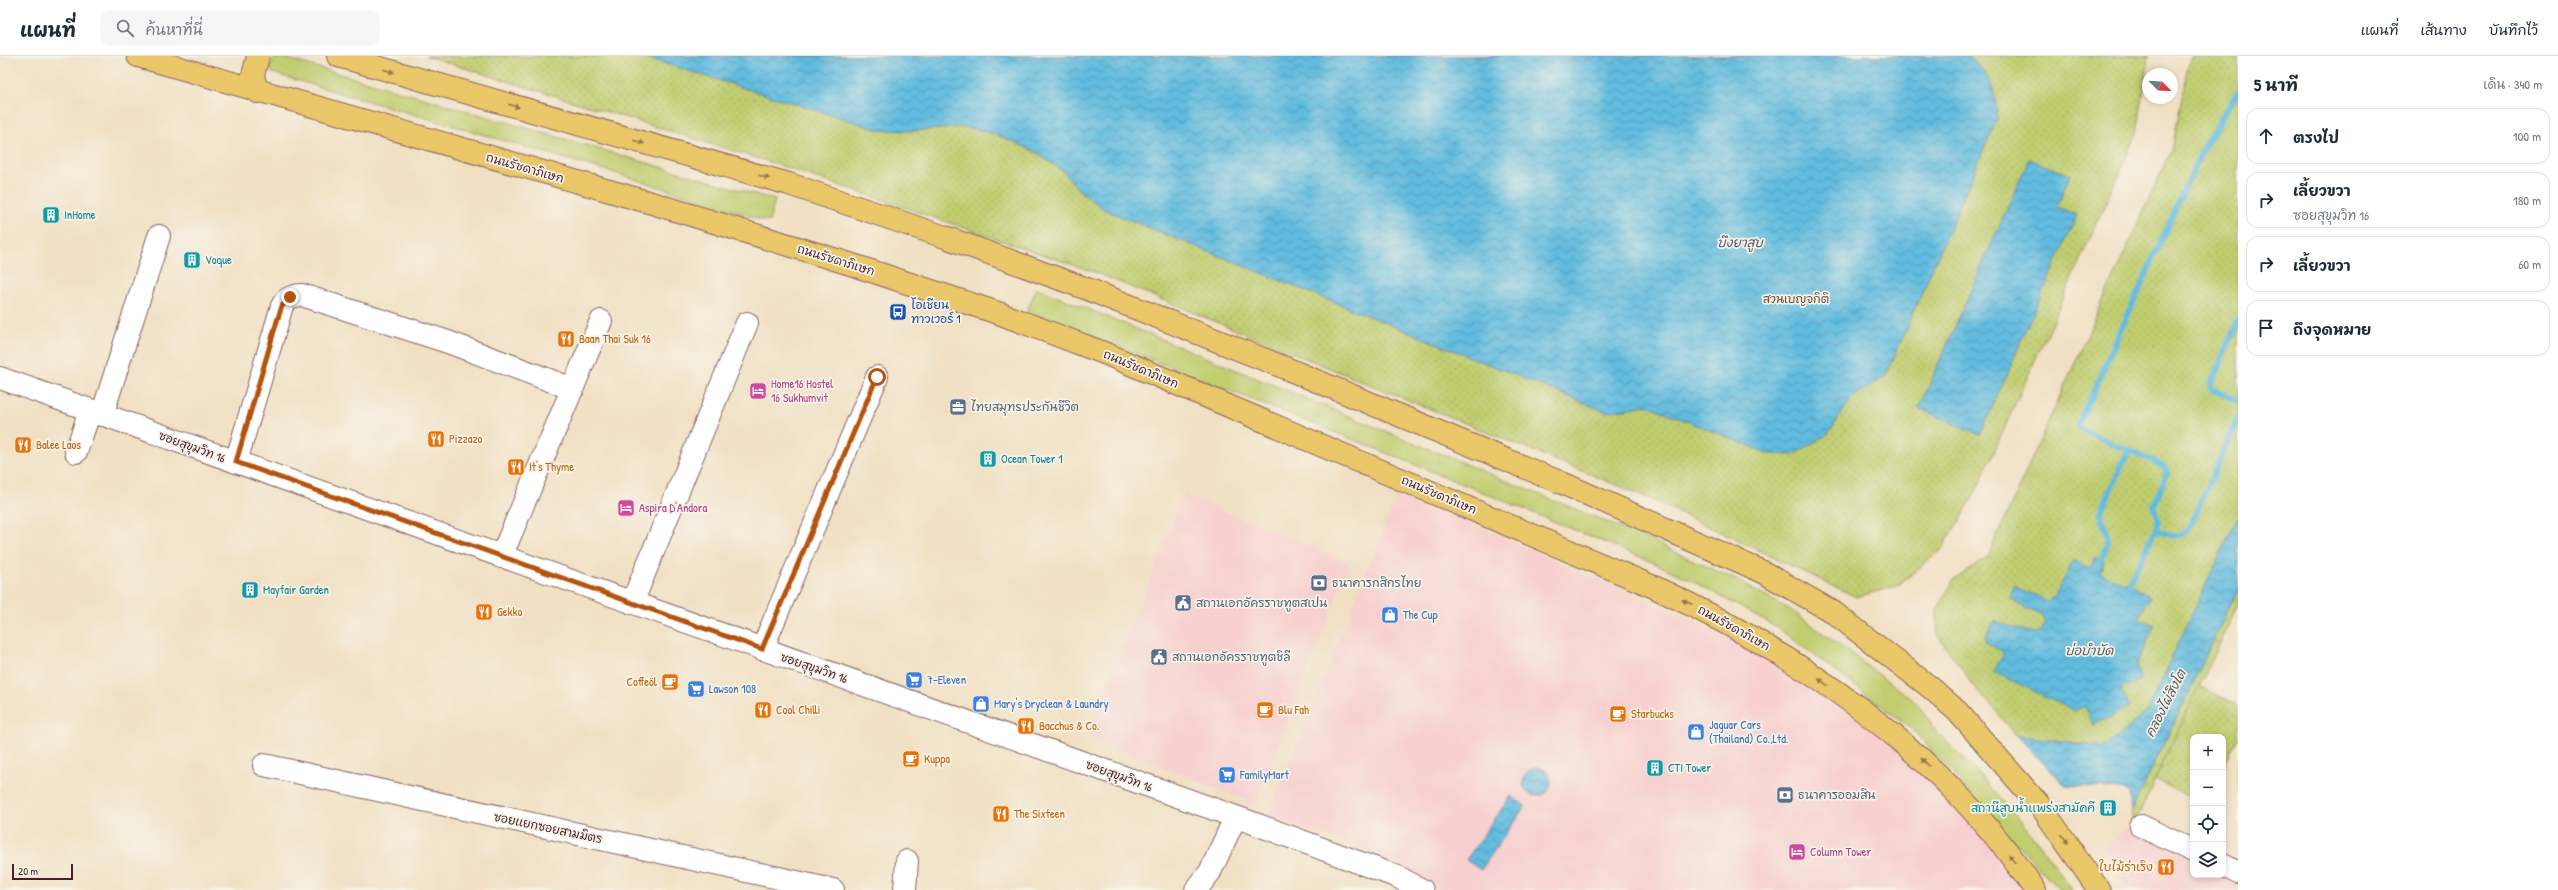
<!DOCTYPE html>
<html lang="th">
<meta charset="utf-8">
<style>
:root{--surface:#fff;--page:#f6f6f7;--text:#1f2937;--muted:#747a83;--line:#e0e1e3}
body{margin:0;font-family:"Patrick Hand","Playpen Sans Thai",sans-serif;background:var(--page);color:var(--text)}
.controls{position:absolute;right:12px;bottom:12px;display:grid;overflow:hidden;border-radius:8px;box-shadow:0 2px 6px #0003}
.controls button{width:36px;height:36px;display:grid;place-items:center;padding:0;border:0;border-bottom:1px solid var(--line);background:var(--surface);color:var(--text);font:20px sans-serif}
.compass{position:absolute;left:2142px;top:12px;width:36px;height:36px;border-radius:50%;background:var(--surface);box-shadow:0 2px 6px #0003;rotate:114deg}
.scale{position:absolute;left:12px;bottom:10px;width:61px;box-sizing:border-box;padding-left:4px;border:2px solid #4a1f2b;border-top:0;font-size:11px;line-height:14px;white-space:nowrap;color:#4a1f2b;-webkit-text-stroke:3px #f7f3e8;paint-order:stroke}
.stop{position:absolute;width:12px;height:12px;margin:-9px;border:3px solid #b45309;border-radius:50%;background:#fff}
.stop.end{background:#b45309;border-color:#fff;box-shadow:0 1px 4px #0008}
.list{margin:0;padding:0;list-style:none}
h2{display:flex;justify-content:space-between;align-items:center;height:52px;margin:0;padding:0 16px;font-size:17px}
h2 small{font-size:13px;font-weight:400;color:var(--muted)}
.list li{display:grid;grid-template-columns:26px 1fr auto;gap:12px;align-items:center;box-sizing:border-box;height:56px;margin:0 8px 8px;padding:0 8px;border:1px solid var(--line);border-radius:12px}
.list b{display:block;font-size:15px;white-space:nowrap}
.list p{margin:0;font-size:13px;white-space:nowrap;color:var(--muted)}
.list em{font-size:13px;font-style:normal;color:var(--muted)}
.icon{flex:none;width:22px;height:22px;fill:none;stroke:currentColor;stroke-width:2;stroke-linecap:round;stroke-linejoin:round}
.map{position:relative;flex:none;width:2238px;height:834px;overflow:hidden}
header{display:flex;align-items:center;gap:24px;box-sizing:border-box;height:56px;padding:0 20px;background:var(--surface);border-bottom:1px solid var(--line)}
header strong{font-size:19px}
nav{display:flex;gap:22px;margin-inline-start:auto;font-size:14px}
.search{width:280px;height:36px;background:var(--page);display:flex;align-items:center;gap:10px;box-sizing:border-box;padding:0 14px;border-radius:12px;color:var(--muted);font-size:15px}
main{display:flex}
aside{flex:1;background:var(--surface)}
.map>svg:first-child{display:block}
.built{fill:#f7d0cf}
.grass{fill:#c0ce70;stroke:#85764e}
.wetland{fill:url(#wetland-marsh);stroke:#85764e}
.park{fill:url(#park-dots);stroke:#85764e}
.water{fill:url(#water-waves);stroke:#556d84}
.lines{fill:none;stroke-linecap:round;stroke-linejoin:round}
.stream{stroke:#60bbde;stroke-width:6}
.street-casing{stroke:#846360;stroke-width:24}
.primary-casing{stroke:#846360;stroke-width:24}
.street{stroke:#fff;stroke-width:22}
.primary{stroke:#eac769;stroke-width:22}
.oneway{fill:#9a734a}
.route{stroke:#b45309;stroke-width:5}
.labels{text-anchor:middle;stroke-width:3.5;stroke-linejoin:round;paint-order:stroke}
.street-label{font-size:12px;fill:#4a1f2b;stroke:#f7f3e8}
.culture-label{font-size:12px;fill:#0d838f;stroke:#f7f3e8;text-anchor:start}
.park-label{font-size:12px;fill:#684b3c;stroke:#f7f3e8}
.transit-label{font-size:12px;fill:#164399;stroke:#f7f3e8;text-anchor:start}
.food-label{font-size:12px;fill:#c56008;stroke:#f7f3e8;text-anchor:start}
.hotel-label{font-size:12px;fill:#b23c85;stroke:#f7f3e8;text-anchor:start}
.service-label{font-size:12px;fill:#4e5e75;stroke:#f7f3e8;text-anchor:start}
.shop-label{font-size:12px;fill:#366cbe;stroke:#f7f3e8;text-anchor:start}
.water-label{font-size:13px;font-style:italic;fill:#52566a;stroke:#f7f3e8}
</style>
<header>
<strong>แผนที่</strong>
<div class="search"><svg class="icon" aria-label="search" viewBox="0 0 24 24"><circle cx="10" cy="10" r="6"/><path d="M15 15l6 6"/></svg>ค้นหาที่นี่</div>
<nav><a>แผนที่</a><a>เส้นทาง</a><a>บันทึกไว้</a></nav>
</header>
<main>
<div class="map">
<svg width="2238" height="834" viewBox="0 0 2238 834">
<defs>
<pattern id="wetland-marsh" width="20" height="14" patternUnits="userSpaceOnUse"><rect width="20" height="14" fill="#c0ce70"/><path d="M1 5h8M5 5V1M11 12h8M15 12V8" fill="none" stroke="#a6b061"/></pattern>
<pattern id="park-dots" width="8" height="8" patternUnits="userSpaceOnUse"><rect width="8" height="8" fill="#c0ce70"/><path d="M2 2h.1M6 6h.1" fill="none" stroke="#a6b061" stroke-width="1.8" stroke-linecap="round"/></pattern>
<pattern id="water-waves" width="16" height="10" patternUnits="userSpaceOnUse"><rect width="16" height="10" fill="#60bbde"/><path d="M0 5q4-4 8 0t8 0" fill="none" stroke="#5197b4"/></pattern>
</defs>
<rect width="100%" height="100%" fill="#f7f3e8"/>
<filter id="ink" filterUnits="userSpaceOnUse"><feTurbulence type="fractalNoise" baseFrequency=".025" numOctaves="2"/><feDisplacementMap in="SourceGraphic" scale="8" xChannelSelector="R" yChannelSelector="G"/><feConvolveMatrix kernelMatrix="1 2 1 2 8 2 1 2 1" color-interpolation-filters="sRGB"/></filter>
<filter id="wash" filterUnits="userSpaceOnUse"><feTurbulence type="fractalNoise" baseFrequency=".012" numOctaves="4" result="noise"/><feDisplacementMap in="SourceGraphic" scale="16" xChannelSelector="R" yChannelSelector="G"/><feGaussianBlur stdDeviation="0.9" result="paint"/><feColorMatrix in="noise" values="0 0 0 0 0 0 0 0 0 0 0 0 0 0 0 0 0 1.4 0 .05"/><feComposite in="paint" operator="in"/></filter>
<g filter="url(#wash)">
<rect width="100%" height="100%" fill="#f1e0c3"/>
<!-- built -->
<path class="built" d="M 1399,435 L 1800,613 L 1911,696 L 2030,834 L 1440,834 L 1372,797 L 1268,759 Z
M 1184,439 L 1350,507 L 1255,748 L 1087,680 Z
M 2129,769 L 2193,799 L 2193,819 L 2238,821 L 2238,834 L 2129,834 L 2104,793 Z"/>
<!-- grass -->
<path class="grass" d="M 281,1 L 775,144 L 769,166 L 625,120 L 272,17 L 270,10 L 274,3 Z
M 1037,232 L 1643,481 L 1734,523 L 1794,556 L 1912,643 L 1931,665 L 1935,674 C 1984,723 2034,775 2072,834 L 2059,834 L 1910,671 L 1778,572 L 1689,523 L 1643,502 L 1414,408 L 1027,254 Z"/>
<!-- wetland -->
<path class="wetland" d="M 2238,532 L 2238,549 L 2134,769 L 2131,757 Z"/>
<!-- park -->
<path class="park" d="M 426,0 L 2149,0 L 2137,77 L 1974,440 L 1942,493 L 1897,530 L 1856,541 L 1653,444 L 1094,216 L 779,109 Z
M 2192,0 L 2238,0 L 2238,460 L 2146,657 L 2105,691 L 2016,679 L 1972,627 L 1937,579 L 1937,554 L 1953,525 L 1988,500 L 2173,89 L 2188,9 Z
M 2199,630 L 2238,649 L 2238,682 L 2223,711 L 2223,681 L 2193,681 L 2193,742 L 2155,724 Z"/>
<!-- water -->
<path class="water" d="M 640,0 L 1969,0 C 1990,17 1996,37 1997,63 L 1886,320 L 1852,342 L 1828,378 L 1793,399 L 1769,398 L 1647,349 L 1607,356 L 1105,154 L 1080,135 L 1063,115 L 1034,95 L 992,77 L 964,71 L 914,75 L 880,74 Z
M 2029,103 L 2070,119 L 2057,151 L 2077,159 L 1980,379 L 1919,352 Z
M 2238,460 L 2238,532 L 2131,757 L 2129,736 L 2120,733 L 2065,729 L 2016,679 L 2105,691 L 2146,657 Z
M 2096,501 L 2104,504 L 2100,517 L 2124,528 L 2127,526 L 2148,539 L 2149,544 L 2139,562 L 2154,569 L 2137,608 L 2143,623 L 2121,633 L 2130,651 L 2094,669 L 2085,650 L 2075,655 L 1994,616 L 2004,596 L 1986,587 L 1985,583 L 1994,565 L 2035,578 L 2041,576 L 2045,568 L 2042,560 L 2010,544 L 2014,530 L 2049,545 L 2055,540 L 2072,508 L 2075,506 L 2088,512 L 2092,510 Z
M1523 726a14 14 0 1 1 28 0a14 14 0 1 1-28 0Z
M 1511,740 L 1525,750 L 1481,814 L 1466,804 Z"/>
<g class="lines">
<!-- stream -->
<path class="stream" d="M 2238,265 L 2210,329 L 2211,333 L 2238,345
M 2155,473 C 2171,479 2178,487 2189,471 L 2238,362
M 2097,510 C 2101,501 2109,490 2107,479 C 2106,470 2101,465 2101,455 L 2129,394
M 2127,534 L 2159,466 L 2154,450 L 2167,417 L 2164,410 L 2087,376 L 2080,372 L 2079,367 L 2205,88 L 2238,36"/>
</g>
</g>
<g filter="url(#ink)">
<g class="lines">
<defs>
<path id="street" d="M 0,322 L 1253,767 L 1398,821 L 1422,834
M 102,359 L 159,180
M 76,396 L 90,355
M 236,406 L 282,250 C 287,241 292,240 302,239 L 448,286 L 573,333
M 501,501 L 601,265
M 632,547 L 747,267
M 762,593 L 877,321
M 264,709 L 833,834
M 2141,770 L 2193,795
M 2223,809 L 2238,817
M 905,834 L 907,805
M 1196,834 L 1210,816 L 1235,762"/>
<path id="primary" d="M 138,0 L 655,148 L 850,208 L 1001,258 L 1104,297 L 1654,531 C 1802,600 1943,696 2035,834
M 338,0 L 789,128 L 945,181 L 1090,234 L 1283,311 L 1562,427 L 1763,516 L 1833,556 L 1931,632 L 1957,655 L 2042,752 L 2099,834
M 257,36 L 253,19 L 258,0"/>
</defs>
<!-- street casing -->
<use href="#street" class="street-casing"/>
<!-- primary casing -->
<use href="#primary" class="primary-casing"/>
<!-- street -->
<use href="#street" class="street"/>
<!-- primary -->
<use href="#primary" class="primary"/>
</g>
<!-- one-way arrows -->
<defs><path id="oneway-solid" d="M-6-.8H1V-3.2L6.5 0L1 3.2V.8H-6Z"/></defs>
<g class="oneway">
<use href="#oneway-solid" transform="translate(389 15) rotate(16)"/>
<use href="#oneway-solid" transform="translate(514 50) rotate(16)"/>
<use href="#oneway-solid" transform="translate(639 86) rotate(16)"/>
<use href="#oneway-solid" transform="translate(764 121) rotate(16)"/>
<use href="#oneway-solid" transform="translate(1687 546) rotate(-155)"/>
<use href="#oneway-solid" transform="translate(1823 626) rotate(-145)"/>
<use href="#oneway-solid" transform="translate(1925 706) rotate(-137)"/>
<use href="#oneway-solid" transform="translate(2065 783) rotate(54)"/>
<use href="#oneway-solid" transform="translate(2012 803) rotate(-127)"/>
</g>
</g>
<g class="lines" filter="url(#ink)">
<!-- route -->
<path class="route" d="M 290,241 L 282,250 L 277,265 L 236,406 L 762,593 L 877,321"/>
</g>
<!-- icons -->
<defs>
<symbol id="building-square" viewBox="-11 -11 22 22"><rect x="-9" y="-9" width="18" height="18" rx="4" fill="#0f9aa8" stroke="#f7f3e8"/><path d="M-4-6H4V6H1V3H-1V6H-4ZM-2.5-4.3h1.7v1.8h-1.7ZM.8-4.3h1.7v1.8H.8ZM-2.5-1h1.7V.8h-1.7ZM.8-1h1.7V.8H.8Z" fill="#fff"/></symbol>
<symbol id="bus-square" viewBox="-11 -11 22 22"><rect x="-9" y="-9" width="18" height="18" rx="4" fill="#1a4fb4" stroke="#f7f3e8"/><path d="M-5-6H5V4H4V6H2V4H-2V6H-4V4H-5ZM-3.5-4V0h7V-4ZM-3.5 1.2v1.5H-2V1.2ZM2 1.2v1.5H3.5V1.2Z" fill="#fff"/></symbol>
<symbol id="restaurant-square" viewBox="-11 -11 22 22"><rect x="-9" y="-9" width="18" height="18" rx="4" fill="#e8710a" stroke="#f7f3e8"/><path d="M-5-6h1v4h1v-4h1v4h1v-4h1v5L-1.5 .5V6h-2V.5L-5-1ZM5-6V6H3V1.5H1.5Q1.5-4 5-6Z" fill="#fff"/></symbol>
<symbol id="hotel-square" viewBox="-11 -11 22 22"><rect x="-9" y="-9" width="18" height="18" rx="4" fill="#d1479c" stroke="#f7f3e8"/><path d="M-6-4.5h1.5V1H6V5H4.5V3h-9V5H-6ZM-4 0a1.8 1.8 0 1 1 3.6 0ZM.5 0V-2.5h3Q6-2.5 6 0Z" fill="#fff"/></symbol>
<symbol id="office-square" viewBox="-11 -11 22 22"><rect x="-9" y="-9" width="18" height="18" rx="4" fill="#5c6f8a" stroke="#f7f3e8"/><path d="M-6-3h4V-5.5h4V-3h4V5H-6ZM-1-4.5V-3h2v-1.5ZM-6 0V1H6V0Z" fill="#fff"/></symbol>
<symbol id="bank-square" viewBox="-11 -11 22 22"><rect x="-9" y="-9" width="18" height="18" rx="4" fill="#5c6f8a" stroke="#f7f3e8"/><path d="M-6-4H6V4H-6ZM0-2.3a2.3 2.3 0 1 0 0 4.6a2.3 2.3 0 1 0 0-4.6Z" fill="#fff"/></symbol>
<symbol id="civic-square" viewBox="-11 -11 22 22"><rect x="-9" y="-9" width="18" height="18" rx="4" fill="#5c6f8a" stroke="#f7f3e8"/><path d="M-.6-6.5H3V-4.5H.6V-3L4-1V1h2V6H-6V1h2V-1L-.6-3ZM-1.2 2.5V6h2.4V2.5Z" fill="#fff"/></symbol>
<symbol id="shop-square" viewBox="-11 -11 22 22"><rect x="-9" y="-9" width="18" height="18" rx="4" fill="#3f7fe0" stroke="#f7f3e8"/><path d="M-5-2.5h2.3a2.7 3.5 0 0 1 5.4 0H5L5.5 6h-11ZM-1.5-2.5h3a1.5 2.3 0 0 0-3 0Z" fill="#fff"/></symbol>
<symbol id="supermarket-square" viewBox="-11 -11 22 22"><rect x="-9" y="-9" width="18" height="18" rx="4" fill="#3f7fe0" stroke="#f7f3e8"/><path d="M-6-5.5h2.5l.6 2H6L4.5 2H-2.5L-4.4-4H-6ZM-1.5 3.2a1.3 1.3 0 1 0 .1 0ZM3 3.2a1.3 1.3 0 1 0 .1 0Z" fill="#fff"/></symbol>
<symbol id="cafe-square" viewBox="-11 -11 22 22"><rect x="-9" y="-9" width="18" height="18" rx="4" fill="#e8710a" stroke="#f7f3e8"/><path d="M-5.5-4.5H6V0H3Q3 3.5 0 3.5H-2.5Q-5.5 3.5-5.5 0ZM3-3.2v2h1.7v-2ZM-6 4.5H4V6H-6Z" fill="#fff"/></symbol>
</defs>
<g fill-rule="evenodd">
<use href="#building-square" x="41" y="149" width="20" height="20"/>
<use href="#building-square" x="182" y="194" width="20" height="20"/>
<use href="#bus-square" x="888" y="246" width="20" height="20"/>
<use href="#restaurant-square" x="556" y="273" width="20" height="20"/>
<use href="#hotel-square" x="748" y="325" width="20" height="20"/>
<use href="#office-square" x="948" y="341" width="20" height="20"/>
<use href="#restaurant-square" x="426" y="373" width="20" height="20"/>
<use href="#restaurant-square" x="13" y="379" width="20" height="20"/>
<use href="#building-square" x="978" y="393" width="20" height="20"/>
<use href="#restaurant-square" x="506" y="401" width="20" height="20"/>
<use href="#hotel-square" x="616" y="442" width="20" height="20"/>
<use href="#bank-square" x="1309" y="517" width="20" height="20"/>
<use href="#building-square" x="240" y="524" width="20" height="20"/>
<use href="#civic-square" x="1173" y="537" width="20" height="20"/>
<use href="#restaurant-square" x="474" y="546" width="20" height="20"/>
<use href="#shop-square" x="1380" y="549" width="20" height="20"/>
<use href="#civic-square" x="1149" y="591" width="20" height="20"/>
<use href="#supermarket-square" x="904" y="614" width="20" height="20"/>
<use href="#cafe-square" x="660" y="616" width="20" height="20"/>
<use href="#supermarket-square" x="686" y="623" width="20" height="20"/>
<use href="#shop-square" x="971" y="638" width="20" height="20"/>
<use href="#restaurant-square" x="753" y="644" width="20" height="20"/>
<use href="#cafe-square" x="1255" y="644" width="20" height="20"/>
<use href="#cafe-square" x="1608" y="648" width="20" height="20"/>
<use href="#restaurant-square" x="1016" y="660" width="20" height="20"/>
<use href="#shop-square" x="1686" y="666" width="20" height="20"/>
<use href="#cafe-square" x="901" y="693" width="20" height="20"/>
<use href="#building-square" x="1645" y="702" width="20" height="20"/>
<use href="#supermarket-square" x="1217" y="709" width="20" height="20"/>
<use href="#bank-square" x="1775" y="729" width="20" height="20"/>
<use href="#building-square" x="2098" y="742" width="20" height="20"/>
<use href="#restaurant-square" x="991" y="748" width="20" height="20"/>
<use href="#hotel-square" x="1787" y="786" width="20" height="20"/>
<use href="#restaurant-square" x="2156" y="801" width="20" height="20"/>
</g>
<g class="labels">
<!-- street labels -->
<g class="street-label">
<text transform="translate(525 112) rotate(16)" y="4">ถนนรัชดาภิเษก</text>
<text transform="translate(836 204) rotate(17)" y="4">ถนนรัชดาภิเษก</text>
<text transform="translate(1141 313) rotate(23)" y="4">ถนนรัชดาภิเษก</text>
<text transform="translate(192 391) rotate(20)" y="4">ซอยสุขุมวิท 16</text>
<text transform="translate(1439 439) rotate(23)" y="4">ถนนรัชดาภิเษก</text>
<text transform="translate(1734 572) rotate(29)" y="4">ถนนรัชดาภิเษก</text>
<text transform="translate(814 612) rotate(19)" y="4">ซอยสุขุมวิท 16</text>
<text transform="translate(1119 720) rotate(20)" y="4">ซอยสุขุมวิท 16</text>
<text transform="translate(548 772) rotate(12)" y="4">ซอยแยกซอยสามมิตร</text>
</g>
<!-- culture labels -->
<g class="culture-label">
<text x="64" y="163">InHome</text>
<text x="205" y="208">Voque</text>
<text x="1001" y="407">Ocean Tower 1</text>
<text x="263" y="538">Mayfair Garden</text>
<text x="1668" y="716">CTI Tower</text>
<text x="2095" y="756" text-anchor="end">สถานีสูบน้ำแพร่งสามัคคี</text>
</g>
<!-- park labels -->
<g class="park-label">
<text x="1796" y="247">สวนเบญจกิติ</text>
</g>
<!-- transit labels -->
<g class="transit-label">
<text x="911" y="253">โอเชียน<tspan x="911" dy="14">ทาวเวอร์ 1</tspan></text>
</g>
<!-- food labels -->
<g class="food-label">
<text x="579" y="287">Baan Thai Suk 16</text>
<text x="449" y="387">Pizzazo</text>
<text x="36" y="393">Balee Laos</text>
<text x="529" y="415">It's Thyme</text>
<text x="497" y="560">Gekko</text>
<text x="657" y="630" text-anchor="end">Coffeöl</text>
<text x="776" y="658">Cool Chilli</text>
<text x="1278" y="658">Blu Fah</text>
<text x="1631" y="662">Starbucks</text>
<text x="1039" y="674">Bacchus &amp; Co.</text>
<text x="924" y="707">Kuppa</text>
<text x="1014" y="762">The Sixteen</text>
<text x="2153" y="815" text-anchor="end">ใบไม้ร่าเริง</text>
</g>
<!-- hotel labels -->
<g class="hotel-label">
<text x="771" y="332">Home16 Hostel<tspan x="771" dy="14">16 Sukhumvit</tspan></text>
<text x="639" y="456">Aspira D'Andora</text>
<text x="1810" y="800">Column Tower</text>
</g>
<!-- service labels -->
<g class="service-label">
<text x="971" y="355">ไทยสมุทรประกันชีวิต</text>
<text x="1332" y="531">ธนาคารกสิกรไทย</text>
<text x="1196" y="551">สถานเอกอัครราชทูตสเปน</text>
<text x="1172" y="605">สถานเอกอัครราชทูตชิลี</text>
<text x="1798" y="743">ธนาคารออมสิน</text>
</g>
<!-- shop labels -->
<g class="shop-label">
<text x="1403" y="563">The Cup</text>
<text x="927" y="628">7-Eleven</text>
<text x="709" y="637">Lawson 108</text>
<text x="994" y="652">Mary's Dryclean &amp; Laundry</text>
<text x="1709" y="673">Jaguar Cars<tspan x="1709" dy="14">(Thailand) Co.,Ltd.</tspan></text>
<text x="1240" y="723">FamilyMart</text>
</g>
<!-- water labels -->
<g class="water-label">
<text x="1740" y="191">บึงยาสูบ</text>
<text x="2089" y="599">บ่อบำบัด</text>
<text transform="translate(2165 647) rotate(-63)" y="5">คลองไผ่สิงโต</text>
</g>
</g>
</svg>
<div class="controls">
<button>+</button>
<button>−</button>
<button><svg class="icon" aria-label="locate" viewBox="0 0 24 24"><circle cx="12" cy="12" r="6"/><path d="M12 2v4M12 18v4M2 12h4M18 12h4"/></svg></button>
<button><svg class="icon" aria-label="layers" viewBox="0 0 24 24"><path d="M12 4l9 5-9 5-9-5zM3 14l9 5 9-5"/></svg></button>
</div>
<svg class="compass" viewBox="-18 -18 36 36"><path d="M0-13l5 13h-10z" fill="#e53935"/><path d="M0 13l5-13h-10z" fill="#747a83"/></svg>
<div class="scale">20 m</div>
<div class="stop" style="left:877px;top:321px"></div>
<div class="stop end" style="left:290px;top:241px"></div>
</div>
<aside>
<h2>5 นาที<small>เดิน · 340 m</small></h2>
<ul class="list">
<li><svg class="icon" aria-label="ahead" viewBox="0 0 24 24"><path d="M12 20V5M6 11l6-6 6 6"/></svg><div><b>ตรงไป</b></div><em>100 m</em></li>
<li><svg class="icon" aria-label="right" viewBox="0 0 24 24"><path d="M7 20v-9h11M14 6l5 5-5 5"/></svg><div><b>เลี้ยวขวา</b><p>ซอยสุขุมวิท 16</p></div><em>180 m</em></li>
<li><svg class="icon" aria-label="right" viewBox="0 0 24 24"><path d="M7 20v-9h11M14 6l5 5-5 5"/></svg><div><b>เลี้ยวขวา</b></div><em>60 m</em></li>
<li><svg class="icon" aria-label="arrive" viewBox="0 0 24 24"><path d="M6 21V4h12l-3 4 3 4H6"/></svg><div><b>ถึงจุดหมาย</b></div></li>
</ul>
</aside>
</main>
